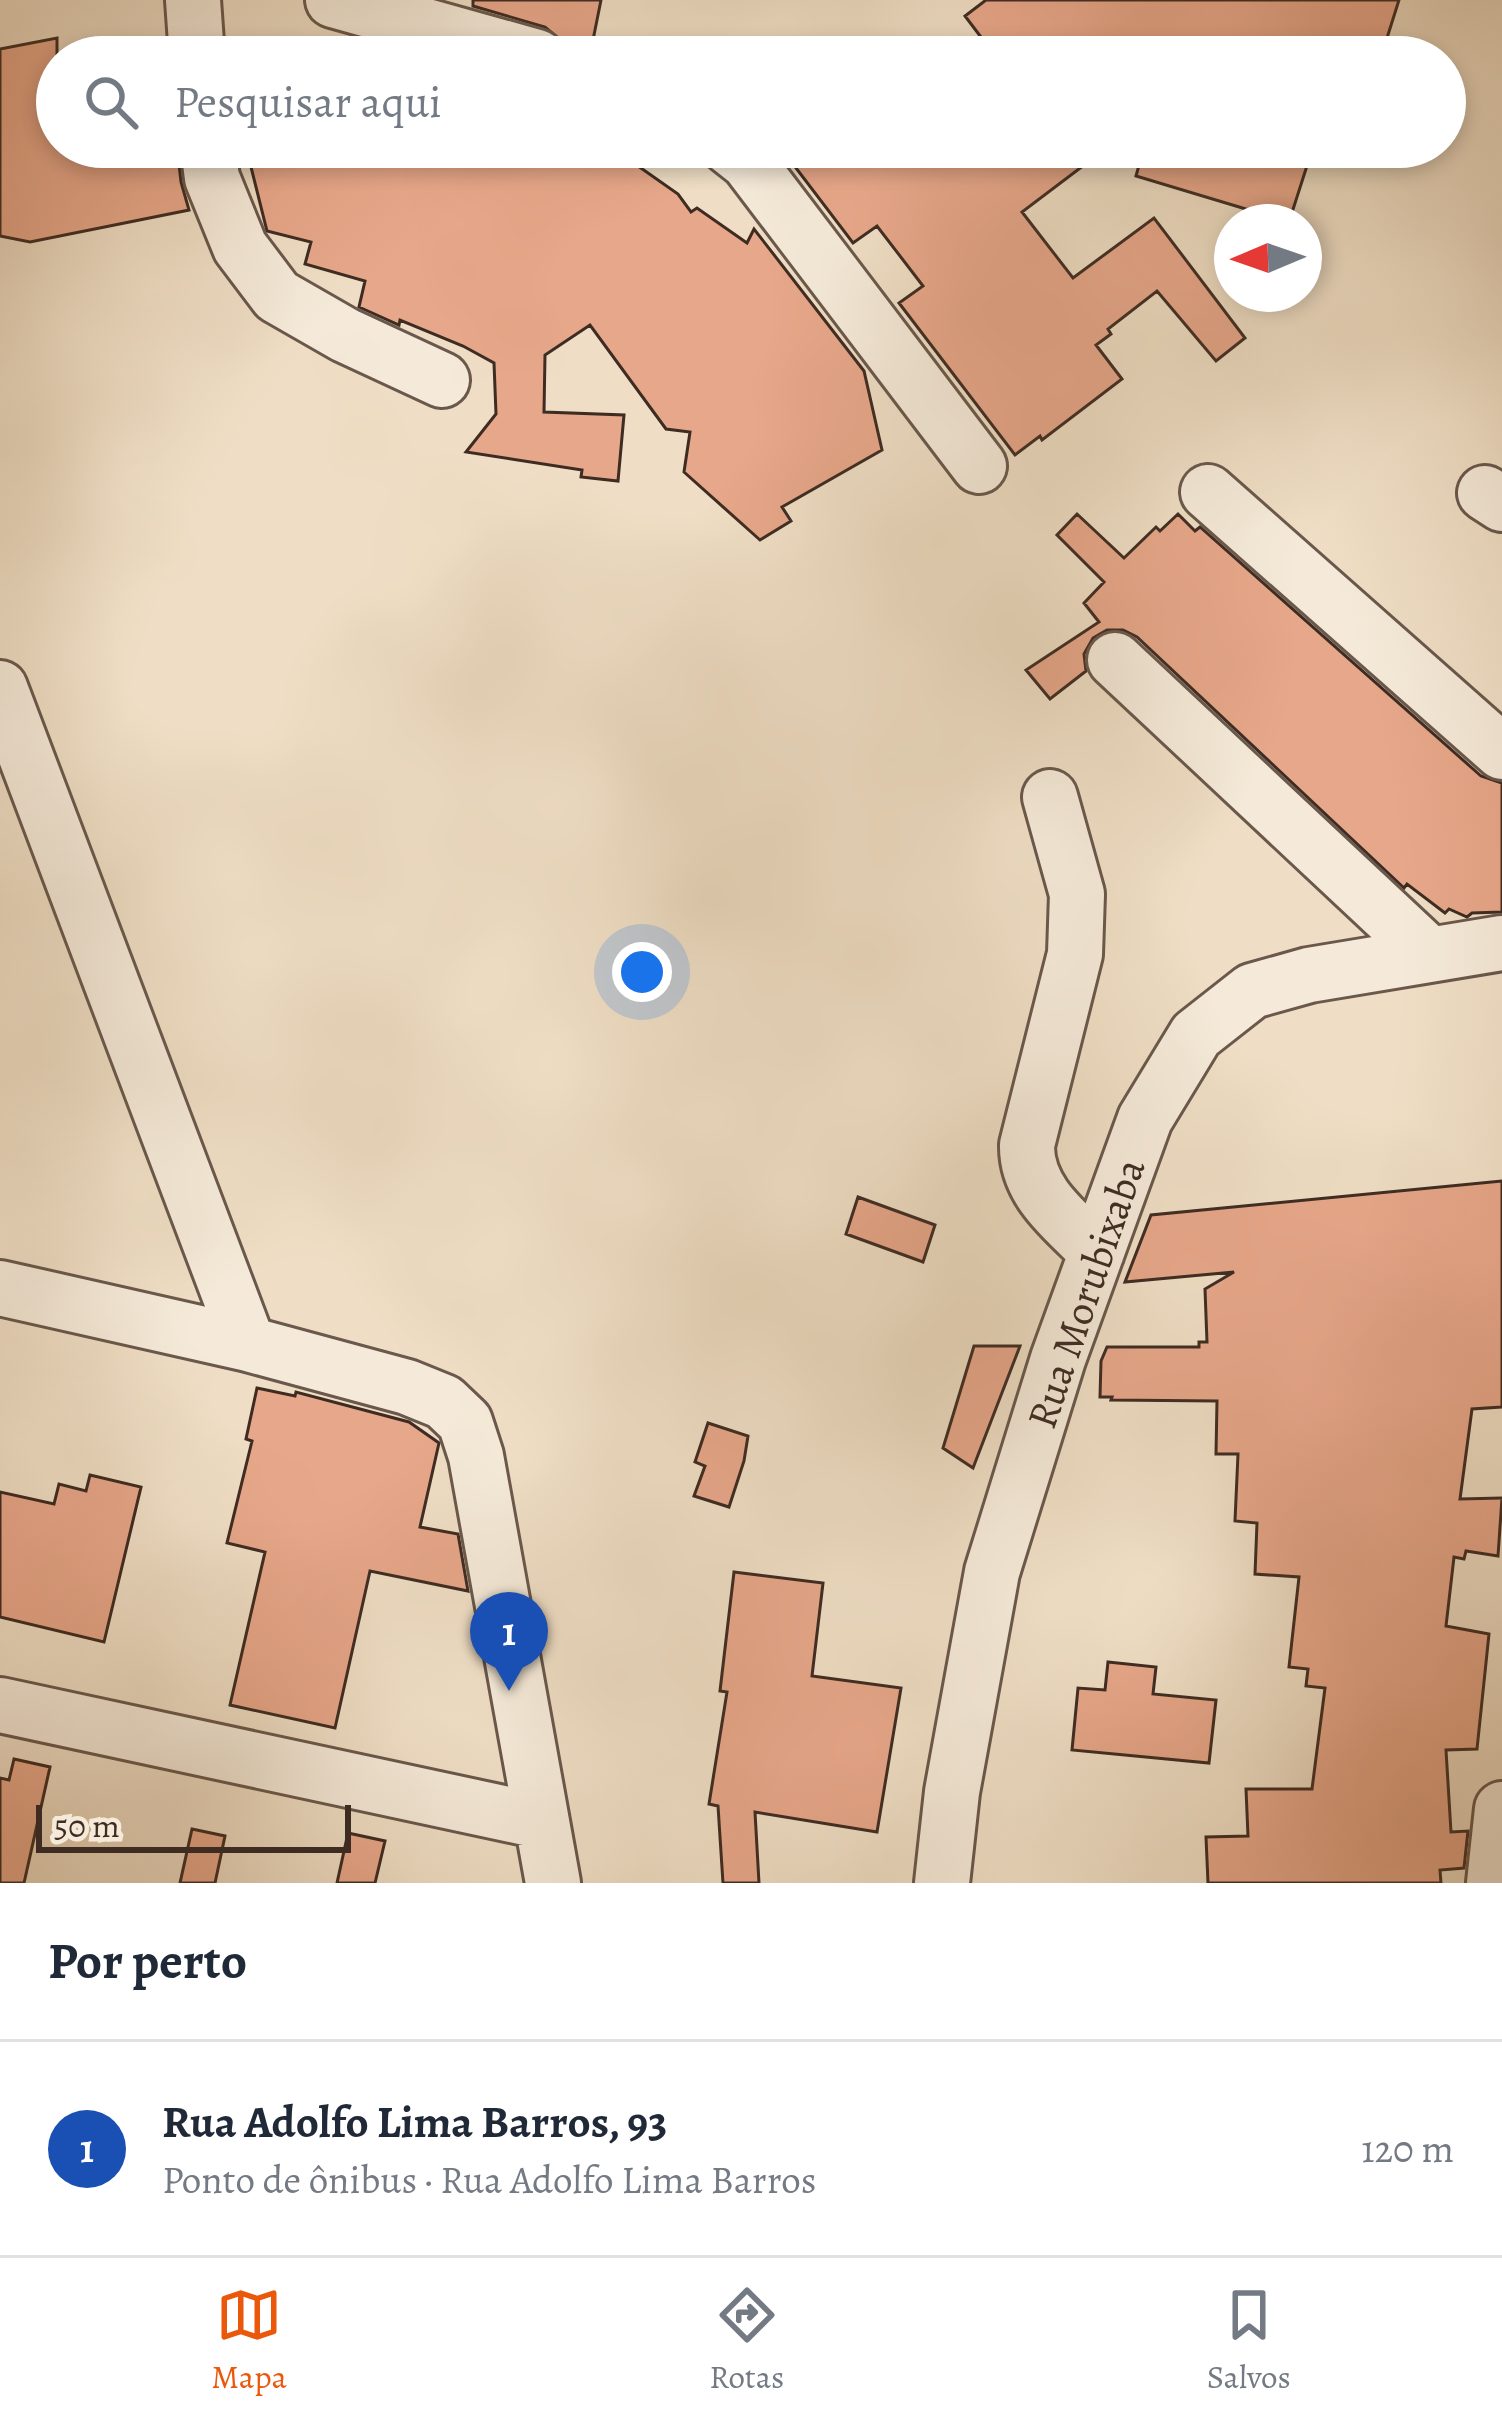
<!DOCTYPE html>
<html lang="pt">
<meta charset="utf-8">
<style>
:root{--surface:#fff;--page:#f6f6f7;--text:#1f2937;--muted:#747a83;--line:#e0e1e3;--accent:#ea580c}
body{margin:0;font-family:Alegreya,serif;background:var(--page);color:var(--text)}
.compass{position:absolute;left:1214px;top:204px;width:108px;height:108px;border-radius:50%;background:var(--surface);box-shadow:0 6px 18px #0003;rotate:268deg}
.scale{position:absolute;left:36px;bottom:30px;width:315px;box-sizing:border-box;padding-left:12px;border:6px solid #3e2c23;border-top:0;font-size:33px;line-height:42px;white-space:nowrap;color:#3e2c23;-webkit-text-stroke:9px #f5ead9;paint-order:stroke}
.you{position:absolute;left:642px;top:972px;width:42px;height:42px;margin:-30px;border:9px solid #fff;border-radius:50%;background:#1a73e8;box-shadow:0 0 0 18px #1a73e833}
.badge{display:grid;place-items:center;width:78px;height:78px;border-radius:50%;background:var(--accent);color:#fff;font-size:39px;font-weight:700}
.pin{position:absolute;translate:-50% -99px;filter:drop-shadow(0 3px 6px #0008)}
.pin::after{content:'';position:absolute;top:63px;width:42px;height:36px;background:inherit;clip-path:polygon(0 0,100% 0,50% 100%)}
.list{margin:0;padding:0;list-style:none}
h2{display:flex;justify-content:space-between;align-items:center;height:156px;margin:0;padding:0 48px;font-size:51px}
h2 small{font-size:39px;font-weight:400;color:var(--muted)}
.list li{display:grid;grid-template-columns:78px 1fr auto;gap:36px;align-items:center;box-sizing:border-box;height:216px;padding:0 48px;border-top:3px solid var(--line)}
.list b{display:block;font-size:45px;white-space:nowrap}
.list p{margin:0;font-size:39px;white-space:nowrap;color:var(--muted)}
.list em{font-size:39px;font-style:normal;color:var(--muted)}
.icon{flex:none;width:66px;height:66px;fill:none;stroke:currentColor;stroke-width:2;stroke-linecap:round;stroke-linejoin:round}
.map{position:relative;flex:none;width:1502px;height:1883px;overflow:hidden}
.search{position:absolute;background:var(--surface);box-shadow:0 6px 18px #0003;left:36px;right:36px;top:36px;height:132px;display:flex;align-items:center;gap:30px;box-sizing:border-box;padding:0 42px;border-radius:66px;color:var(--muted);font-size:45px}
.sheet{height:372px;background:var(--surface)}
nav{display:flex;justify-content:space-around;align-items:center;box-sizing:border-box;height:168px;border-top:3px solid var(--line);background:var(--surface);font-size:33px;color:var(--muted)}
nav a{display:grid;justify-items:center;gap:6px}
nav .on{color:var(--accent)}
.map>svg:first-child{display:block}
.building{fill:#e7a78a;stroke:#3e2c23;stroke-width:3}
.lines{fill:none;stroke-linecap:round;stroke-linejoin:round}
.minor-casing{stroke:#6a584c;stroke-width:60}
.minor{stroke:#f5ead9;stroke-width:54}
.labels{text-anchor:middle;stroke-width:10;stroke-linejoin:round;paint-order:stroke}
.street-label{font-size:42px;fill:#3e2c23;stroke:#f5ead9}
</style>
<div class="map">
<svg width="1502" height="1883" viewBox="0 0 1502 1883">
<rect width="100%" height="100%" fill="#efdec5"/>
<filter id="stains"><feTurbulence type="fractalNoise" baseFrequency=".00167" numOctaves="4"/><feColorMatrix values="0 0 0 0 .2 0 0 0 0 .09 0 0 0 0 .02 0 0 0 .5 -.17"/></filter>
<radialGradient id="worn" r=".72"><stop offset=".6" stop-color="#630" stop-opacity="0"/><stop offset="1" stop-color="#630" stop-opacity=".3"/></radialGradient>
<!-- building -->
<path class="building" d="M 473,0 L 601,0 L 591,50 L 564,43 L 545,27 L 473,6 Z
M 986,0 L 1399,0 L 1381,57 L 996,57 L 965,16 Z
M 57,38 L 57,147 L 177,147 L 181,182 L 189,210 L 30,242 L 0,236 L 0,49 Z
M 246,147 L 611,147 L 678,194 L 691,212 L 697,208 L 747,243 L 754,229 L 864,371 L 882,450 L 782,507 L 791,521 L 760,540 L 684,472 L 690,432 L 666,429 L 590,325 L 545,355 L 544,412 L 624,415 L 618,481 L 581,477 L 582,470 L 466,452 L 496,414 L 494,363 L 463,346 L 400,320 L 399,325 L 359,307 L 365,281 L 305,264 L 311,242 L 267,231 Z
M 780,147 L 1108,147 L 1022,212 L 1073,278 L 1154,218 L 1245,338 L 1216,361 L 1157,291 L 1108,329 L 1111,334 L 1096,345 L 1122,379 L 1042,440 L 1040,436 L 1015,455 L 899,303 L 923,286 L 877,226 L 853,243 Z
M 1144,147 L 1313,147 L 1289,222 L 1136,176 Z
M 1077,514 L 1124,558 L 1156,527 L 1160,531 L 1178,514 L 1195,531 L 1200,527 L 1481,776 L 1502,783 L 1502,912 L 1472,913 L 1467,917 L 1449,909 L 1445,913 L 1407,884 L 1404,888 L 1137,637 L 1123,630 L 1107,630 L 1093,638 L 1084,654 L 1086,671 L 1050,699 L 1026,670 L 1099,622 L 1084,603 L 1104,582 L 1057,535 Z
M 1502,1181 L 1502,1407 L 1472,1409 L 1460,1499 L 1502,1498 L 1498,1556 L 1466,1551 L 1464,1559 L 1454,1557 L 1446,1626 L 1489,1634 L 1477,1749 L 1446,1750 L 1451,1832 L 1468,1831 L 1464,1868 L 1440,1870 L 1441,1883 L 1208,1883 L 1206,1837 L 1248,1836 L 1246,1789 L 1312,1789 L 1325,1688 L 1306,1686 L 1308,1669 L 1289,1667 L 1299,1577 L 1255,1574 L 1257,1523 L 1235,1521 L 1238,1454 L 1216,1454 L 1217,1401 L 1111,1400 L 1112,1397 L 1100,1397 L 1101,1361 L 1107,1347 L 1199,1347 L 1199,1342 L 1207,1342 L 1205,1289 L 1234,1272 L 1125,1282 L 1151,1215 Z
M 858,1197 L 935,1225 L 923,1262 L 846,1234 Z
M 974,1346 L 1020,1346 L 973,1468 L 943,1448 Z
M 257,1388 L 295,1396 L 296,1392 L 409,1422 L 439,1443 L 420,1527 L 458,1534 L 468,1591 L 370,1571 L 335,1728 L 230,1705 L 265,1552 L 227,1543 L 252,1441 L 246,1439 Z
M 708,1423 L 748,1436 L 744,1461 L 729,1507 L 694,1496 L 705,1466 L 695,1462 Z
M 90,1475 L 141,1487 L 104,1642 L 0,1617 L 0,1492 L 54,1504 L 59,1484 L 86,1491 Z
M 734,1572 L 823,1583 L 812,1676 L 901,1688 L 877,1832 L 755,1812 L 759,1883 L 723,1883 L 718,1806 L 709,1804 L 727,1692 L 720,1691 Z
M 1108,1662 L 1156,1667 L 1153,1694 L 1216,1700 L 1209,1763 L 1072,1750 L 1078,1688 L 1105,1690 Z
M 14,1759 L 50,1767 L 24,1883 L 0,1883 L 0,1778 L 9,1780 Z
M 192,1829 L 225,1836 L 215,1883 L 180,1883 Z
M 348,1833 L 385,1841 L 375,1883 L 337,1883 Z"/>
<g class="lines">
<defs>
<path id="minor" d="M 193,0 L 197,57
M 333,0 L 537,57
M 208,147 L 212,178 L 240,247 L 277,296 L 345,335 L 442,380
M 729,147 L 748,162 L 979,466
M 1208,492 L 1502,752
M 1485,493 L 1502,504
M 1115,660 L 1430,955
M 0,688 L 248,1344
M 1050,797 L 1077,894 L 1075,954 L 1027,1145 C 1026,1192 1066,1221 1097,1252
M 0,1288 L 248,1344 L 407,1387 L 444,1402 L 465,1422 L 476,1456 L 553,1883
M 0,1705 L 540,1821
M 942,1883 L 952,1792 L 992,1572 L 1058,1359 L 1145,1119 L 1196,1035 L 1252,991 L 1309,975 L 1502,943
M 1494,1883 L 1502,1809"/>
</defs>
<!-- minor casing -->
<use href="#minor" class="minor-casing"/>
<!-- minor -->
<use href="#minor" class="minor"/>
</g>
<g class="labels">
<!-- street labels -->
<g class="street-label">
<text transform="translate(1085 1293) rotate(-71)" y="15">Rua Morubixaba</text>
</g>
</g>
<rect width="100%" height="100%" filter="url(#stains)"/>
<rect width="100%" height="100%" fill="url(#worn)"/>
</svg>
<svg class="compass" viewBox="-18 -18 36 36"><path d="M0-13l5 13h-10z" fill="#e53935"/><path d="M0 13l5-13h-10z" fill="#747a83"/></svg>
<div class="scale">50 m</div>
<div class="you"></div>
<div class="pin badge" style="left:509px;top:1691px;background:#1a4fb4">1</div>
<div class="search"><svg class="icon" aria-label="search" viewBox="0 0 24 24"><circle cx="10" cy="10" r="6"/><path d="M15 15l6 6"/></svg>Pesquisar aqui</div>
</div>
<section class="sheet">
<h2>Por perto<small></small></h2>
<ul class="list">
<li><span class="badge" style="background:#1a4fb4">1</span><div><b>Rua Adolfo Lima Barros, 93</b><p>Ponto de ônibus · Rua Adolfo Lima Barros</p></div><em>120 m</em></li>
</ul>
</section>
<nav>
<a class="on"><svg class="icon" aria-label="map" viewBox="0 0 24 24"><path d="M3 6l6-2 6 2 6-2v14l-6 2-6-2-6 2zM9 4v14M15 6v14"/></svg>Mapa</a>
<a><svg class="icon" aria-label="directions" viewBox="0 0 24 24"><path d="M12 3l9 9-9 9-9-9zM9 14v-3h6M13 9l2 2-2 2"/></svg>Rotas</a>
<a><svg class="icon" aria-label="saved" viewBox="0 0 24 24"><path d="M7 4h10v16l-5-4-5 4z"/></svg>Salvos</a>
</nav>
